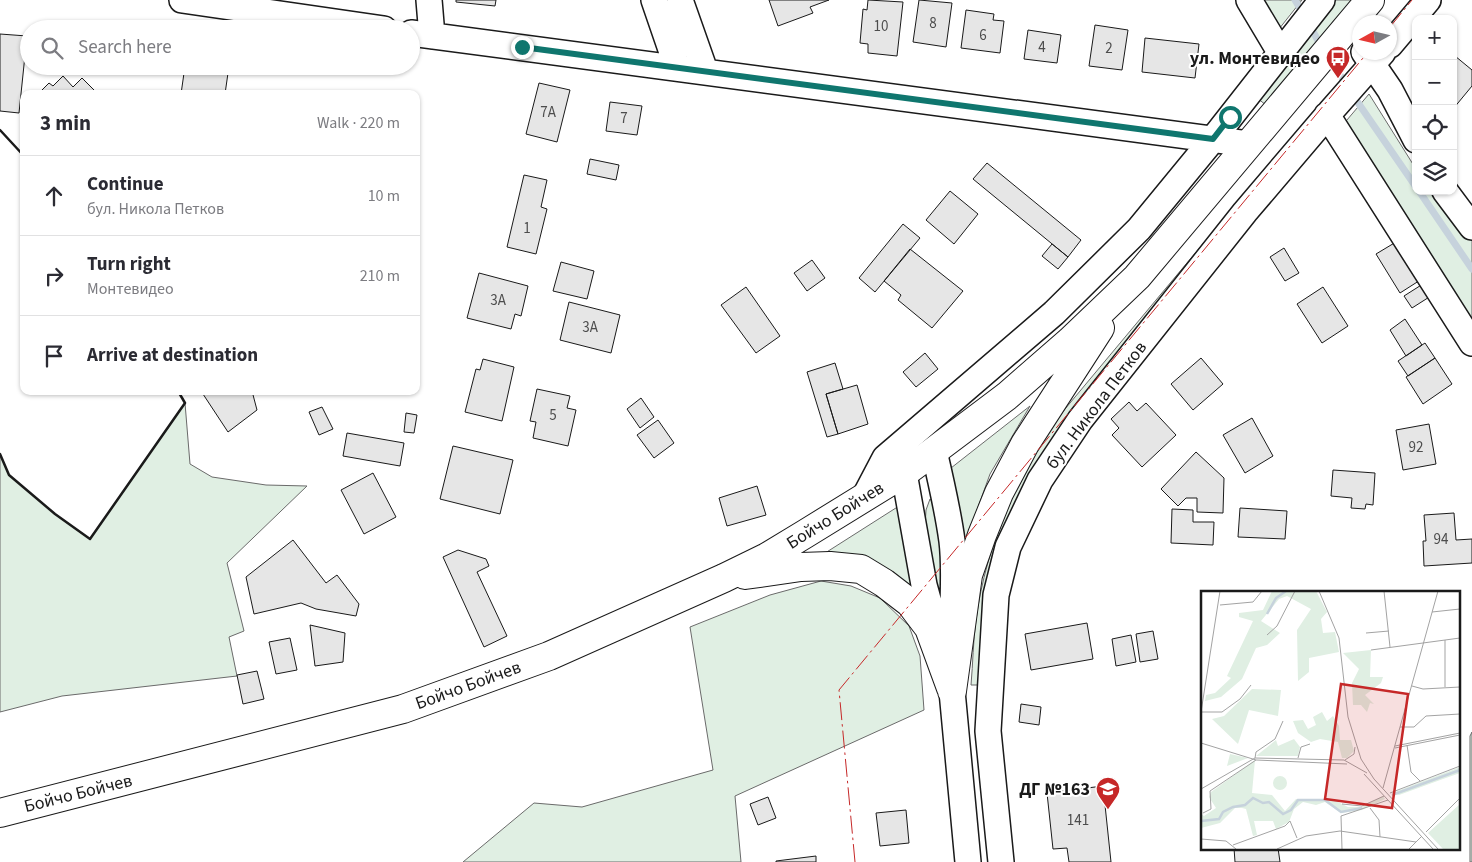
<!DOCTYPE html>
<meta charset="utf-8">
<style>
:root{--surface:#fff;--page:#f2f2f3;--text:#2b2b33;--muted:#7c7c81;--line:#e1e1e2}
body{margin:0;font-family:"Source Sans 3",sans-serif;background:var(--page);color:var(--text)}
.controls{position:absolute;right:15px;top:15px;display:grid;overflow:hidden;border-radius:10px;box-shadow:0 1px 4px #0004}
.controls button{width:45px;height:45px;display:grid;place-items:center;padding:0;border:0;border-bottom:1px solid var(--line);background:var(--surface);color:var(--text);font:25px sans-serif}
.compass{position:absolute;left:1352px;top:15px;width:45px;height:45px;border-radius:50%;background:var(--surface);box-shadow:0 1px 4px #0004;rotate:262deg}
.stop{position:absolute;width:15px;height:15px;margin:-11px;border:4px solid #0f766e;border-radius:50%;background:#fff}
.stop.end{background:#0f766e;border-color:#fff;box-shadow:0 1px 5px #0008}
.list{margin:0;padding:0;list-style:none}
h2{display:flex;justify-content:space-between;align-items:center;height:65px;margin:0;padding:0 20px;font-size:21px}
h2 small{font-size:16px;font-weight:400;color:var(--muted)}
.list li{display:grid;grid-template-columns:32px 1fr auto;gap:15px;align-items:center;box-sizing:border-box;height:80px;padding:0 20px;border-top:1px solid var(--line)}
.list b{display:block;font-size:19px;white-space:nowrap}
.list p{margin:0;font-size:16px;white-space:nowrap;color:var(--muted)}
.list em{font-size:16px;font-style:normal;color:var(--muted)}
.icon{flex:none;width:28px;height:28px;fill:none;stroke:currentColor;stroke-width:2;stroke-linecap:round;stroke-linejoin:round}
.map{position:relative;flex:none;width:1472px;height:862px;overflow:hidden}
.search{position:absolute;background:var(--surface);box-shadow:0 1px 4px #0004;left:20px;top:20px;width:400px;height:55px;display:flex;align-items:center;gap:12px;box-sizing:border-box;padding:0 18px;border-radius:28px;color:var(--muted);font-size:19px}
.panel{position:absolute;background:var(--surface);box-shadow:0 1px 4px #0004;left:20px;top:90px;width:400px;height:305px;border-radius:10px}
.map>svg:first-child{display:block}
.green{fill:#e0efe3;stroke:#6a6a6a}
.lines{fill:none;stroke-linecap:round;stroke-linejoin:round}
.stream{stroke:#c6d2dc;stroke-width:7}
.building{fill:#e6e6e6;stroke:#1a1a1a}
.minor-casing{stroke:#1a1a1a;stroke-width:28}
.highway-casing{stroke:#1a1a1a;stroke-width:30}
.minor{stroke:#fff;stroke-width:25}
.highway{stroke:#fff;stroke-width:28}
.wall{stroke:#1a1a1a;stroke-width:2.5}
.power{stroke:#c62828;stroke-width:1;stroke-dasharray:18 4 2.5 4;stroke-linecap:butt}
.route{stroke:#0f766e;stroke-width:6}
.labels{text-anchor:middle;stroke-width:4;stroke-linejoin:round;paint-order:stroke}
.number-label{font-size:15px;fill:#4d4d4d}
.poi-label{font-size:18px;font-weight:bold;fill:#1a1a1a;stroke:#fff;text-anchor:end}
.street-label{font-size:18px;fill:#1a1a1a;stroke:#fff}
.inset-river{fill:none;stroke:#c6d2dc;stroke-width:2.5}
.inset-road{fill:none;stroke:#a3a3a3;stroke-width:1}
.view{fill:#c62828;fill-opacity:0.15;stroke:#c62828;stroke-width:2.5}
.inset-edge{fill:none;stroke:#1a1a1a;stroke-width:2.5}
</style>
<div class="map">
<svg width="1472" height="862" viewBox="0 0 1472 862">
<rect width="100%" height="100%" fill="#fff"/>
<!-- green -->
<path class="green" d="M 1262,0 L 1302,0 L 1279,29 Z
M 1336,0 L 1353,0 L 1266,105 L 1257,98 Z
M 1369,94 L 1416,169 L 1416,191 L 1430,191 L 1472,240 L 1472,325 L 1341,127 Z
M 1232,209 L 1021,506 L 978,685 L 971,685 C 973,663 973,642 976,620 C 986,544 1019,470 1065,409 Z
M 185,403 L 190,464 L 212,477 L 266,485 L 307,486 L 227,563 L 244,631 L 229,637 L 237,676 L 62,696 L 0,712 L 0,454 L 9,475 L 55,514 L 90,539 Z
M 1030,406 L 990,474 L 964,546 L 951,468 Z
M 930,499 C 948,519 942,566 942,592 L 938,592 L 925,527 L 926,510 Z
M 899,506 L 919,597 L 822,555 Z
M 821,581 L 851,586 L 880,598 L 909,626 L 920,656 L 924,710 L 735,796 L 741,862 L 463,862 L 534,803 L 582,807 L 713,770 L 690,627 L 770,595 Z
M 1472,732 L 1472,862 L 1470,862 L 1470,736 Z"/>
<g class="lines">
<!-- stream -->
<path class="stream" d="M 1295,0 L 1304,15
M 1309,24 L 1322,48
M 1329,59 L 1347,85
M 1352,94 L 1416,187
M 1419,191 L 1472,269"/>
</g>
<!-- building -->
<path class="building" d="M 456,0 L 496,0 L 495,6 L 456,2 Z
M 769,0 L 829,0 L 810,7 L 813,13 L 778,26 Z
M 868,0 L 903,2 L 897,56 L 868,53 L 868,44 L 860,43 L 863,9 L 867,10 Z
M 919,0 L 952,3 L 946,47 L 913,42 Z
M 966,10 L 994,14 L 993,20 L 1004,21 L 1000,53 L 961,48 Z
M 1095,25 L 1128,30 L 1122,70 L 1089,66 Z
M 1028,30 L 1061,35 L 1057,63 L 1024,59 Z
M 0,34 L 27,36 L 19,113 L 0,111 Z
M 1145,38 L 1199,44 L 1195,78 L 1142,72 Z
M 1455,56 L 1472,70 L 1472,86 L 1453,109 L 1453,58 Z
M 185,66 L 216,66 L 216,71 L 228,73 L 225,94 L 181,94 Z
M 63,76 L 73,87 L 82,78 L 98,94 L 38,94 L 49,83 L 53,86 Z
M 539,83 L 570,90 L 557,142 L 526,134 Z
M 610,102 L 642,106 L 637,135 L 606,131 Z
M 590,159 L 619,165 L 616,180 L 587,174 Z
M 987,163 L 1081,240 L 1068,257 L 973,179 Z
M 524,175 L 547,180 L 541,207 L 547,209 L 536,254 L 507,247 Z
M 950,191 L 978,214 L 954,244 L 926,220 Z
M 903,224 L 920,238 L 875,292 L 859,278 Z
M 1401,239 L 1425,277 L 1400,293 L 1376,254 Z
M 1052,244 L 1068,257 L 1058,269 L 1042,256 Z
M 1284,248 L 1299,273 L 1285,281 L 1270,257 Z
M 910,249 L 963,291 L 932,328 L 898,300 L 901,295 L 884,281 Z
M 812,260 L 825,278 L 807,291 L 794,273 Z
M 561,262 L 594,271 L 587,299 L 553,291 Z
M 479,273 L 528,286 L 521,316 L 515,314 L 511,329 L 467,318 Z
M 1426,282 L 1434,294 L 1412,308 L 1404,296 Z
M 746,287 L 780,336 L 756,353 L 721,305 Z
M 1323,287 L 1348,326 L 1322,343 L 1297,304 Z
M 569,302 L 620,315 L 611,353 L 560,340 Z
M 1405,319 L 1422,345 L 1406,356 L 1390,330 Z
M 1425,343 L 1435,358 L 1408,376 L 1398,361 Z
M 925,353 L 938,369 L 916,387 L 903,372 Z
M 1201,358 L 1223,384 L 1193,410 L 1171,384 Z
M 1435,358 L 1452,384 L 1423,404 L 1406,377 Z
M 483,359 L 514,367 L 502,421 L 465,412 L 476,369 L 480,370 Z
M 835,363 L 843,389 L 826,394 L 838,434 L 827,437 L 807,372 Z
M 857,385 L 868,424 L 838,434 L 826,394 Z
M 537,389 L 570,396 L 567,408 L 576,410 L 568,446 L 533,438 L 536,422 L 530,421 Z
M 201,391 L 252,391 L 257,410 L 228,432 Z
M 641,398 L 654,417 L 640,428 L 627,409 Z
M 1129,402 L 1137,411 L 1146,403 L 1176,435 L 1142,467 L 1112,435 L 1119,428 L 1111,419 Z
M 322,407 L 333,429 L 319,435 L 309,412 Z
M 406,413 L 417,415 L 414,433 L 404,432 Z
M 1252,418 L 1273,456 L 1245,473 L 1223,435 Z
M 658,420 L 674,443 L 654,458 L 637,435 Z
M 1429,424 L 1436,464 L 1403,470 L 1396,430 Z
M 347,433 L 404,443 L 400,466 L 343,456 Z
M 453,446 L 513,460 L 500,514 L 440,499 Z
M 1196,452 L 1224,478 L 1223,513 L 1197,512 L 1197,498 L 1186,498 L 1178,506 L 1161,489 Z
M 1333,470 L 1375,473 L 1373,505 L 1366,504 L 1365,509 L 1351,508 L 1352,498 L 1331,496 Z
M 373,473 L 396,517 L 364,534 L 341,490 Z
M 757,486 L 766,515 L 727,526 L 719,498 Z
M 1240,508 L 1287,511 L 1285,539 L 1238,537 Z
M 1172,509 L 1193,510 L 1193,522 L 1214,522 L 1213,545 L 1171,543 Z
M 1454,513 L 1456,540 L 1472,539 L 1472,563 L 1424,566 L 1423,541 L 1426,541 L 1424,515 Z
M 293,540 L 326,583 L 337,575 L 359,604 L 356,616 L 316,609 L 301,603 L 254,614 L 246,577 Z
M 458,550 L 486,559 L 489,566 L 477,572 L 507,636 L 484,647 L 443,557 Z
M 1087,623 L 1093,659 L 1031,670 L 1025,634 Z
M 310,625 L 345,633 L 343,662 L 315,666 Z
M 1153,631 L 1158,659 L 1140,662 L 1136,634 Z
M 1131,635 L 1136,662 L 1116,666 L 1112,639 Z
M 290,638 L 297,670 L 276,674 L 269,642 Z
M 257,671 L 264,699 L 243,704 L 237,675 Z
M 1021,704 L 1041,707 L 1039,725 L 1019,722 Z
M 1103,786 L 1111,862 L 1069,862 L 1067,848 L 1053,849 L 1047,793 Z
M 768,797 L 776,818 L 758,825 L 750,804 Z
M 906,810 L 909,843 L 880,846 L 876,813 Z
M 1234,848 L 1278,848 L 1280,862 L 1235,862 Z
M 816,856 L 816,862 L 776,862 L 776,861 Z"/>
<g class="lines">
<defs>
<path id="minor" d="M 182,0 L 384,29
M 429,0 L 432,36
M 654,0 L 677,67
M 680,0 L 705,71
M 1249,0 L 1280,52
M 411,33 L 1248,144
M 1390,45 L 1428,0
M 1364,52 L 1390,90 L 1416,140
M 1327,115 L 1472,343
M 1445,191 L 1472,227
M 934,451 C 941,481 948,511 952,541 C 955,565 953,590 953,614
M 904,473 L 924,585 L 939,639
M 864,498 L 885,458 L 1054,313 L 1139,229 L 1213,139 L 1322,0
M 952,672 L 952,691 L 968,862
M 1001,862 L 988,731 L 996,595 L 1008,547 L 1040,480 L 1080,420 L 1245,212 L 1331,111 L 1383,52"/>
<path id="highway" d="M 745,575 L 801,567 L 830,566 L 861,569 L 884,583 L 910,603 L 929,628 L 951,688
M 952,691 L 968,575 L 982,535 L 999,493 L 1025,444 L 1100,328
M 0,813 L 403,709 L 549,656 L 724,578 L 767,557 L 805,534 L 904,473 L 934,451 L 1007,396 L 1070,341 L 1137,277 L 1370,0"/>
</defs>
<!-- minor casing -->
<use href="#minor" class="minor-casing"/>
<!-- highway casing -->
<use href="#highway" class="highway-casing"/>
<!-- minor -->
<use href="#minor" class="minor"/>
<!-- highway -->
<use href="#highway" class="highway"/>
<!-- wall -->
<path class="wall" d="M 0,130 L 24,156
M 0,454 L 9,475 L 55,514 L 90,539 L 185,403 L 178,391"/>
<!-- power -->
<path class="power" d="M 1390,27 L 1412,0
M 855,862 L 839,690 L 1368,52"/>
</g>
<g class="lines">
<!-- route -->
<path class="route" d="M 522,47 L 1213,139 L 1230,117"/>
</g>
<!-- icons -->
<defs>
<symbol id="bus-pin" viewBox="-11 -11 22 30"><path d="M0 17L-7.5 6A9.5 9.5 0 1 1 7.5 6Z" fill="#c62828" stroke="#fff"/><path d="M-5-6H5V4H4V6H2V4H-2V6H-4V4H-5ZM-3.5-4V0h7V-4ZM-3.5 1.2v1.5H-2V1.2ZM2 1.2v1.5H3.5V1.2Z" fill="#fff"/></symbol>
<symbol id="school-pin" viewBox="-11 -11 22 30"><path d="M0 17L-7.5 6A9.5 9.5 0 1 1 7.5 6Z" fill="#c62828" stroke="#fff"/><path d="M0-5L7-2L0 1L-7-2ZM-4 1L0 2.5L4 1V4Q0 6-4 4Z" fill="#fff"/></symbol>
</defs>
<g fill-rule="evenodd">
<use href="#bus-pin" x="1324" y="44" width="28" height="38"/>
<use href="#school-pin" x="1094" y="775" width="28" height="38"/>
</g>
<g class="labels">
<!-- number labels -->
<g class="number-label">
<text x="933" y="28">8</text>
<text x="881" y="31">10</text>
<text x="983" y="40">6</text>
<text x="1042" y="52">4</text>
<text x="1109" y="53">2</text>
<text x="548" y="117">7А</text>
<text x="624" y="123">7</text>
<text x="527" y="233">1</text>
<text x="498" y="305">3А</text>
<text x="590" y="332">3А</text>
<text x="553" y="420">5</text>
<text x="1416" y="452">92</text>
<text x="1441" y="544">94</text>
<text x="1078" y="825">141</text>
</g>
<!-- poi labels -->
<g class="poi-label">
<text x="1320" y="64">ул. Монтевидео</text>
<text x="1090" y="795">ДГ №163</text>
</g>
<!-- street labels -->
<g class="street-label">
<text transform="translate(1096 405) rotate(-53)" y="6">бул. Никола Петков</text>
<text transform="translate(835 515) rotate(-32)" y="6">Бойчо Бойчев</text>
<text transform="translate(468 685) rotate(-20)" y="6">Бойчо Бойчев</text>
<text transform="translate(78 793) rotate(-14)" y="6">Бойчо Бойчев</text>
</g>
</g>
<!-- overview -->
<g transform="translate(1201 591)">
<rect width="259" height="259" fill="#fff"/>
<path d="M 71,0 L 115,0 L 126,21 L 120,28 L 122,42 L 134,41 L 138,61 L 108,67 L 108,81 L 97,90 L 96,39 L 110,18 L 86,5 L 78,8 L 60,30 L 79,42 L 66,54 L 55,57 L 41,88 L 20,106 L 4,110 L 5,104 L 14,102 L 30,87 L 26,85 L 52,30 L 38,26 L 38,22 L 62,19 ZM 170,59 L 169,86 L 182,86 L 180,92 L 164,104 L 173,113 L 169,112 L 166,121 L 160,114 L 152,114 L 151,92 L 158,78 L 142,62 ZM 51,98 L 80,99 L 77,125 L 48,119 L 37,153 L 11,128 L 23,125 ZM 121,121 L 126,130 L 132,125 L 138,135 L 139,149 L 150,149 L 153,160 L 146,167 L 141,167 L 137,151 L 119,148 L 110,151 L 97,142 L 92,130 L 102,129 L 107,138 L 115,134 L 112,126 ZM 93,148 L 99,156 L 97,165 L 55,165 L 75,149 L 77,155 ZM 29,163 L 47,167 L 26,175 ZM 54,169 L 51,202 L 71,204 L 84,220 L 95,208 L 133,209 L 147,216 L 161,216 L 182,205 L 184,208 L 161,219 L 140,222 L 124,211 L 115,214 L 102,211 L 93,218 L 88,231 L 75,238 L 72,230 L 53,230 L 56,244 L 52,245 L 45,218 L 41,217 L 34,217 L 19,232 L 0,237 L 0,223 L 3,225 L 15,217 L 8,206 L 10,201 ZM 259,176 L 259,182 L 242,188 L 198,204 L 191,202 ZM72 192a7 7 0 1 1 14 0a7 7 0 1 1-14 0ZM 259,213 L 259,258 L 242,258 L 227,242 Z" fill="#e0efe3"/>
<path class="inset-river" d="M 66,23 L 75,7 L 85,0M 191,204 L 259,179M 0,230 L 18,228 L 22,221 L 32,216 L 44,214 L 52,207 L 62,212 L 68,211 L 82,223 L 90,219 L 97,209 L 124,209 L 140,221 L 161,217"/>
<path class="inset-road" d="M 118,0 L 138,47 L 147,126 L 160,168 L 173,188 L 237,258M 183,0 L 189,56M 19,14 L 52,11 L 61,0M 231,21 L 259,18M 165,42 L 188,40M 66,44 L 76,35 L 94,0M 170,59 L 259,47M 211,95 L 222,98 L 259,96M 244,96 L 244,49M 0,121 L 19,0M 0,121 L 21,121 L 39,108 L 50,94M 199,136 L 213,136 L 225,125 L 259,123M 0,152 L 55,169 L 146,173M 206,154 L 210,181 L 219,190M 194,155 L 259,142M 194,157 L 259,144M 54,167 L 55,161 L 74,148 L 82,130M 97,167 L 100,156 L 109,153M 143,169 L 166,182M 144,169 L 153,163 L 154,156M 163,183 L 232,258M 182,197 L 237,0M 0,198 L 54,167 L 143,169M 189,202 L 259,175M 141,213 L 161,215 L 183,205M 169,217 L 178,229 L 179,246M 2,222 L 10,218 L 9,200 L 55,169M 225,241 L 259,207M 0,248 L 25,250 L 35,258M 32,254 L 84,235 L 89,230 L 96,247M 76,258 L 105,245 L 139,240 L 215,251M 141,258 L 140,225 L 187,209M 208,258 L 220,246"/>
<path class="view" d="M 140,93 L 207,103 L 191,217 L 124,208 Z"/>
<rect width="259" height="259" class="inset-edge"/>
</g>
</svg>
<div class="controls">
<button>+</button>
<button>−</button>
<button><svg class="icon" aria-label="locate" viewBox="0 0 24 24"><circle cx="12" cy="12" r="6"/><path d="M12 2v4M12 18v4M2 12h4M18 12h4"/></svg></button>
<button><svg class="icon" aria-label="layers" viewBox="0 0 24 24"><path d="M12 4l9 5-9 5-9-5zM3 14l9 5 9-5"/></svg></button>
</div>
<svg class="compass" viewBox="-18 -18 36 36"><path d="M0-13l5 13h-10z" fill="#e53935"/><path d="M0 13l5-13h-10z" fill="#7c7c81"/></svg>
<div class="stop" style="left:1230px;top:117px"></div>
<div class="stop end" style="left:522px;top:47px"></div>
<div class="search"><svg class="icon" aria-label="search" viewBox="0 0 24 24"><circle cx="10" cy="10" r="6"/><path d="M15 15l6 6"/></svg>Search here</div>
<section class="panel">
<h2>3 min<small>Walk · 220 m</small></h2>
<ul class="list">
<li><svg class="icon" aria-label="ahead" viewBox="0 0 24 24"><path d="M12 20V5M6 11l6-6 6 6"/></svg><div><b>Continue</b><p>бул. Никола Петков</p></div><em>10 m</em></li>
<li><svg class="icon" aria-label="right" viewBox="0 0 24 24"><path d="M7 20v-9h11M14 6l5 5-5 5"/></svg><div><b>Turn right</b><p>Монтевидео</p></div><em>210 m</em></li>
<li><svg class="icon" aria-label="arrive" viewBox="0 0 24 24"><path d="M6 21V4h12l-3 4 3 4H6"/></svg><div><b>Arrive at destination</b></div></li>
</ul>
</section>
</div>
